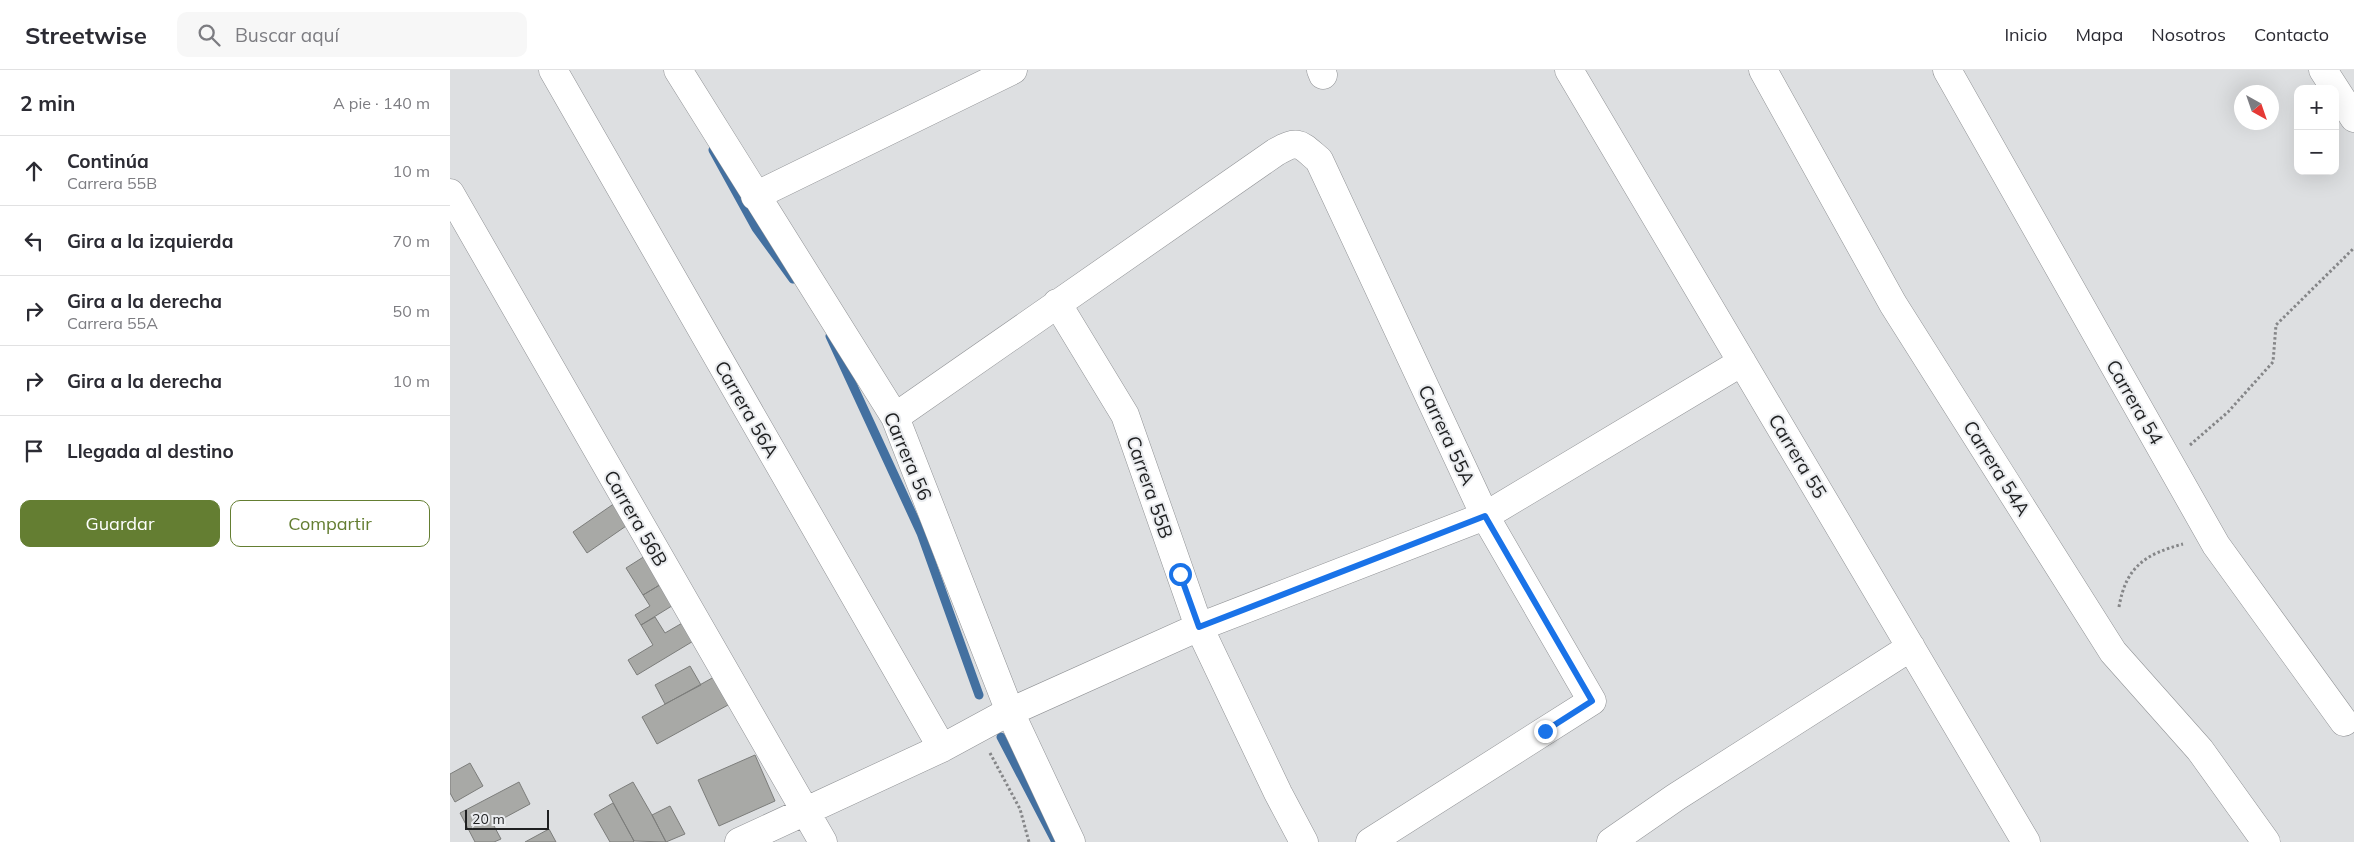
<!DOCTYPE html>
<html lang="es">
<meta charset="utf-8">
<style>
:root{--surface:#fff;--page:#f7f7f7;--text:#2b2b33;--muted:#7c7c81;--line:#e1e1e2;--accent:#647e32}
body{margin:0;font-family:Mulish,sans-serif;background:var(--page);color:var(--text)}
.controls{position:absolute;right:15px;top:15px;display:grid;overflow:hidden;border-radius:10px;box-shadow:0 5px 20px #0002}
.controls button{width:45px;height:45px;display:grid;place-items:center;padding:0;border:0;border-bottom:1px solid var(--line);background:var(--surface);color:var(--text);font:25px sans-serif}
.compass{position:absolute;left:1784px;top:15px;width:45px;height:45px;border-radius:50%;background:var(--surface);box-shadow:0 5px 20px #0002;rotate:140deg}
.scale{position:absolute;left:15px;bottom:12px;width:84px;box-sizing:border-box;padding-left:5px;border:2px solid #1f2021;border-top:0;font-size:14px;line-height:18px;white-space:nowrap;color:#1f2021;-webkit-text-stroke:4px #eaecef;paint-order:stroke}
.stop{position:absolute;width:15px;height:15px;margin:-11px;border:4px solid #1a73e8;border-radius:50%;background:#fff}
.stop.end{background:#1a73e8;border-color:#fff;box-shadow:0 1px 5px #0008}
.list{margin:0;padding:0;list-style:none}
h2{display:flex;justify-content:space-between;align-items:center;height:65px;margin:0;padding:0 20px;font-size:21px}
h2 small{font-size:16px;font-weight:400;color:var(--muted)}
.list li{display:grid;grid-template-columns:32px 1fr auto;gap:15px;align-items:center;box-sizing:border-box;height:70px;padding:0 20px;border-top:1px solid var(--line)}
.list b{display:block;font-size:19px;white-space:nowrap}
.list p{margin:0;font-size:16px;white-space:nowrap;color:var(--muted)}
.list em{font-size:16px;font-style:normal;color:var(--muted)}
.actions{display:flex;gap:10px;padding:15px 20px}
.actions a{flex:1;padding:11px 0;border:1px solid var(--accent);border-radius:10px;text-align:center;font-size:18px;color:var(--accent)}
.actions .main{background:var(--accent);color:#fff}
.icon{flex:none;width:28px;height:28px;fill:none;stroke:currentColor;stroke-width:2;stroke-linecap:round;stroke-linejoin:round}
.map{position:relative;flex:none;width:1904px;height:772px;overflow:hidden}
header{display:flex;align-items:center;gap:30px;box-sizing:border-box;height:70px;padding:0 25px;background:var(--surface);border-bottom:1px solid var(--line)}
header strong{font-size:24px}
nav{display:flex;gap:28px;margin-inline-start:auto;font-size:18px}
.search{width:350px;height:45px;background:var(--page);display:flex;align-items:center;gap:12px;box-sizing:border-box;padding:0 18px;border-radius:10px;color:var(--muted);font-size:19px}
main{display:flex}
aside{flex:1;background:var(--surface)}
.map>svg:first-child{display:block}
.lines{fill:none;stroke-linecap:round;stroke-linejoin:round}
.stream{stroke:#4370a0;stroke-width:9}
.building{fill:#a8a9a6;stroke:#7c7d7b}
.minor-casing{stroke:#909295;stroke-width:29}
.path{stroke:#858688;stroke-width:3;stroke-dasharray:2.5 2.5;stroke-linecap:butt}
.minor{stroke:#fff;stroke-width:28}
.route{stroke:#1a73e8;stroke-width:6}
.labels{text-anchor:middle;stroke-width:4;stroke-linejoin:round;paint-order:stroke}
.street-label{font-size:19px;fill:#1f2021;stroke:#eaecef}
</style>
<header>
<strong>Streetwise</strong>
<div class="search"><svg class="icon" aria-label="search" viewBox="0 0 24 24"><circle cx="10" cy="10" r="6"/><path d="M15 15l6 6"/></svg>Buscar aquí</div>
<nav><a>Inicio</a><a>Mapa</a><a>Nosotros</a><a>Contacto</a></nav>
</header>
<main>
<aside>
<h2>2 min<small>A pie · 140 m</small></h2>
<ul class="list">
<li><svg class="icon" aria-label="ahead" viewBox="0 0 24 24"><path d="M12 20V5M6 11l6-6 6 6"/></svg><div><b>Continúa</b><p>Carrera 55B</p></div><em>10 m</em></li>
<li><svg class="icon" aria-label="left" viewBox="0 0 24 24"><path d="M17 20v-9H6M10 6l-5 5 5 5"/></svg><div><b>Gira a la izquierda</b></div><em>70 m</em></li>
<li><svg class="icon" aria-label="right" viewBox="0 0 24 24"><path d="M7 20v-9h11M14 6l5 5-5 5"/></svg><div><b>Gira a la derecha</b><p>Carrera 55A</p></div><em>50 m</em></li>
<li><svg class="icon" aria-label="right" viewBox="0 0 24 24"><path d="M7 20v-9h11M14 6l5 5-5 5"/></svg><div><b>Gira a la derecha</b></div><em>10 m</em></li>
<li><svg class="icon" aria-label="arrive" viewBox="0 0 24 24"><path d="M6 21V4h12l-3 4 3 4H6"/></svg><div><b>Llegada al destino</b></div></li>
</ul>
<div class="actions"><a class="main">Guardar</a><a>Compartir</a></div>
</aside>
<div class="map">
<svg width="1904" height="772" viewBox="0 0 1904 772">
<rect width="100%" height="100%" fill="#dddfe1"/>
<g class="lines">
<!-- stream -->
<path class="stream" d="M 263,80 L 306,158 L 343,209
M 380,266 L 471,463 L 529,625
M 551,667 L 606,772"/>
</g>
<!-- building -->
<path class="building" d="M 165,433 L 179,454 L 137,483 L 123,462 Z
M 195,486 L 213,513 L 193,525 L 176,498 Z
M 213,513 L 225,534 L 191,555 L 185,545 L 200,536 L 193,525 Z
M 205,547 L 215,563 L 234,552 L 245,570 L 187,605 L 178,590 L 203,575 L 191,555 Z
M 240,596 L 251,615 L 215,634 L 205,615 Z
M 264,607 L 278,635 L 207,674 L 192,647 Z
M 305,685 L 325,731 L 269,756 L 248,710 Z
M 20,693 L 33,716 L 5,732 L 0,723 L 0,704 Z
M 69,712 L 80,734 L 43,754 L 51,769 L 44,772 L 25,772 L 10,743 Z
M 183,712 L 202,745 L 216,772 L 184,771 L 159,725 Z
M 163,733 L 184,771 L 183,772 L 160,772 L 144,744 Z
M 220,736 L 235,764 L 216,772 L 202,745 Z
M 99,759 L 106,772 L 75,772 Z"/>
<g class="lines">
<defs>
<path id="minor" d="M 103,0 L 492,678
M 228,0 L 445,347 L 560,642 L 621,772
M 871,0 L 873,5
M 1119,0 L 1576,772
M 1313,0 L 1443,234 L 1663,582 L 1750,680 L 1816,772
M 1497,0 L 1766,475 L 1894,652
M 1873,0 L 1904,48
M 0,123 L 373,772
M 305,126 L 563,0
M 607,233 L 675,345 L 749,557 L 828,723 L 854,772
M 445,347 L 826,82 C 849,69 850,74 869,90 L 1035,446 L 1142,631 L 920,772
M 289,772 L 492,678 L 551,646 L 749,557 L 1035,446 L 1292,292
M 1161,772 L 1226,727 L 1461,577"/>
</defs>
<!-- minor casing -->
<use href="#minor" class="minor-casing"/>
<!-- path -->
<path class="path" d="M 1740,375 L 1778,342 L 1823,292 L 1826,255 L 1904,178
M 1669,537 C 1676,496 1696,484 1733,474
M 540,683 L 570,739 L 579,772"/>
<!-- minor -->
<use href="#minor" class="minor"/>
</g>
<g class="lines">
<!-- route -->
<path class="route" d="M 730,504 L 749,557 L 1035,446 L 1142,631 L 1095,661"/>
</g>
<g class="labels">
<!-- street labels -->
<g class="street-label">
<text transform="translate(1685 332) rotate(60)" y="7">Carrera 54</text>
<text transform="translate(297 339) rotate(60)" y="7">Carrera 56A</text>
<text transform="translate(997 365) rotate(65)" y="7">Carrera 55A</text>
<text transform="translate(458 386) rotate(67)" y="7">Carrera 56</text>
<text transform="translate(1348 386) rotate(59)" y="7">Carrera 55</text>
<text transform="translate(1547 398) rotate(58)" y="7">Carrera 54A</text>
<text transform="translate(700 417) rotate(71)" y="7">Carrera 55B</text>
<text transform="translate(186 448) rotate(60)" y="7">Carrera 56B</text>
</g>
</g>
</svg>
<div class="controls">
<button>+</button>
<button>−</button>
</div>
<svg class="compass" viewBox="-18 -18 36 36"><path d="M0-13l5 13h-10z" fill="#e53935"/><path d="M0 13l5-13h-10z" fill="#7c7c81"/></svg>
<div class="scale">20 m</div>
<div class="stop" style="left:730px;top:504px"></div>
<div class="stop end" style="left:1095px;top:661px"></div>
</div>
</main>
